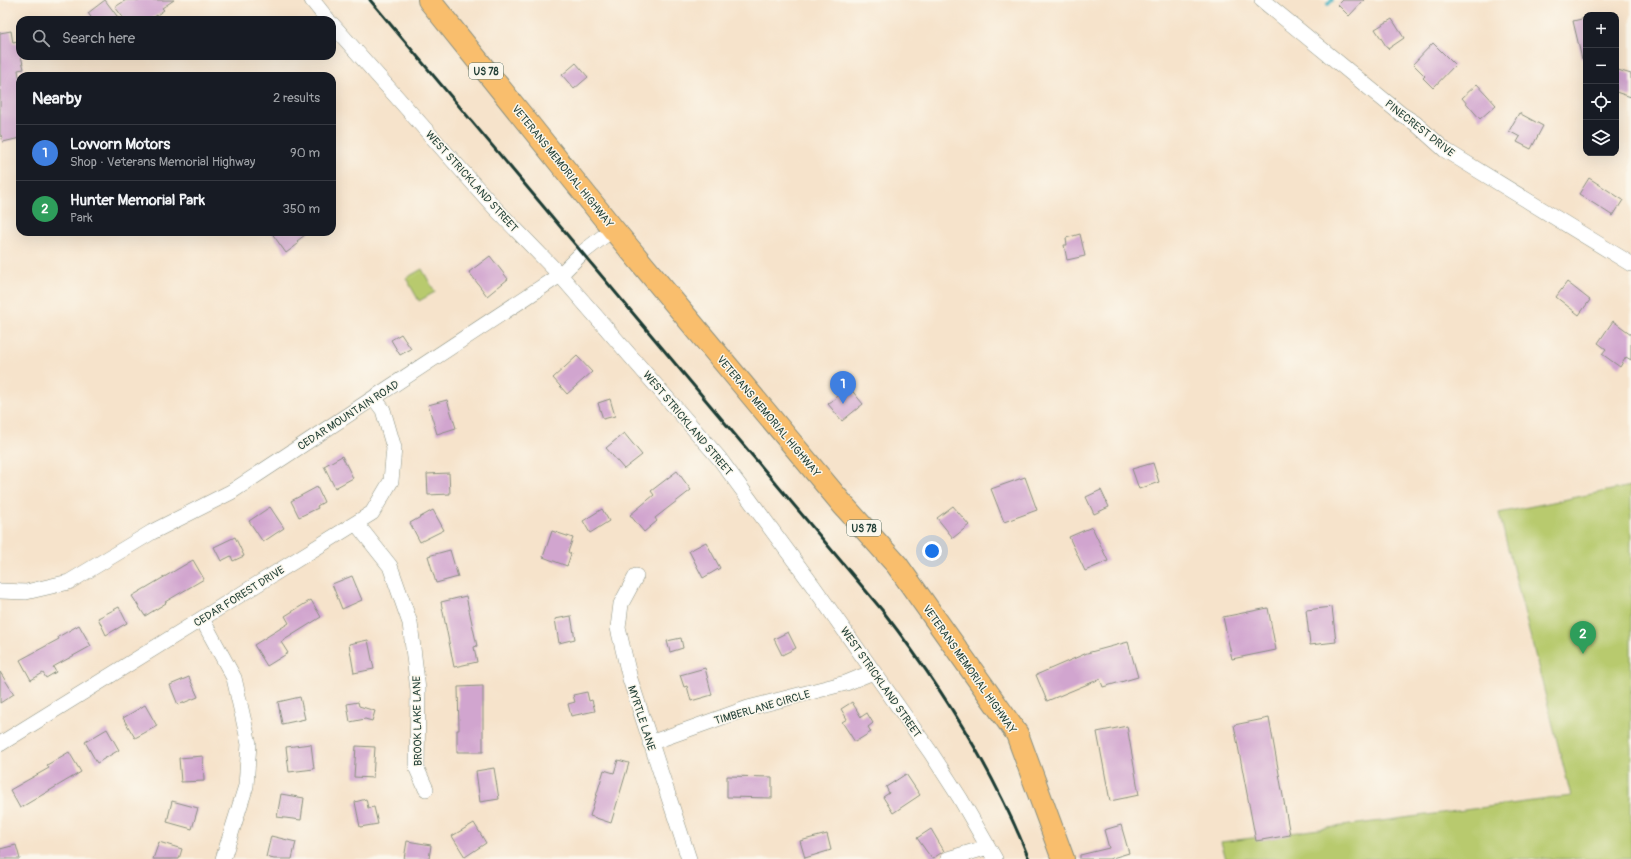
<!DOCTYPE html>
<meta charset="utf-8">
<style>
:root{--surface:#171b24;--page:#20242c;--text:#f1f3f6;--muted:#9ea1a6;--line:#363941;--accent:#c8321e}
body{margin:0;font-family:Pangolin,sans-serif;background:var(--page);color:var(--text)}
.controls{position:absolute;right:12px;top:12px;display:grid;overflow:hidden;border-radius:8px;box-shadow:0 4px 16px #0002}
.controls button{width:36px;height:36px;display:grid;place-items:center;padding:0;border:0;border-bottom:1px solid var(--line);background:var(--surface);color:var(--text);font:20px sans-serif}
.you{position:absolute;left:932px;top:551px;width:14px;height:14px;margin:-10px;border:3px solid #fff;border-radius:50%;background:#1a73e8;box-shadow:0 0 0 6px #1a73e833}
.badge{display:grid;place-items:center;width:26px;height:26px;border-radius:50%;background:var(--accent);color:#fff;font-size:13px;font-weight:700}
.pin{position:absolute;translate:-50% -33px;filter:drop-shadow(0 1px 2px #0008)}
.pin::after{content:'';position:absolute;top:21px;width:14px;height:12px;background:inherit;clip-path:polygon(0 0,100% 0,50% 100%)}
.list{margin:0;padding:0;list-style:none}
h2{display:flex;justify-content:space-between;align-items:center;height:52px;margin:0;padding:0 16px;font-size:17px}
h2 small{font-size:13px;font-weight:400;color:var(--muted)}
.list li{display:grid;grid-template-columns:26px 1fr auto;gap:12px;align-items:center;box-sizing:border-box;height:56px;padding:0 16px;border-top:1px solid var(--line)}
.list b{display:block;font-size:15px;white-space:nowrap}
.list p{margin:0;font-size:13px;white-space:nowrap;color:var(--muted)}
.list em{font-size:13px;font-style:normal;color:var(--muted)}
.icon{flex:none;width:22px;height:22px;fill:none;stroke:currentColor;stroke-width:2;stroke-linecap:round;stroke-linejoin:round}
.map{position:relative;flex:none;width:1631px;height:859px;overflow:hidden}
.search{position:absolute;background:var(--surface);box-shadow:0 4px 16px #0002;left:16px;top:16px;width:320px;height:44px;display:flex;align-items:center;gap:10px;box-sizing:border-box;padding:0 14px;border-radius:12px;color:var(--muted);font-size:15px}
.panel{position:absolute;background:var(--surface);box-shadow:0 4px 16px #0002;left:16px;top:72px;width:320px;height:164px;border-radius:12px}
.map>svg:first-child{display:block}
.green{fill:#b8ca6e;stroke:#6c8451}
.lines{fill:none;stroke-linecap:round;stroke-linejoin:round}
.stream{stroke:#45b2c1;stroke-width:4}
.building{fill:#d1a5cf}
.minor-casing{stroke:#8a9080;stroke-width:16}
.primary-casing{stroke:#8a9080;stroke-width:24}
.minor{stroke:#fff;stroke-width:15}
.primary{stroke:#f9be6d;stroke-width:22}
.rail{stroke:#1f3d34;stroke-width:3}
.labels{text-anchor:middle;stroke-width:3;stroke-linejoin:round;paint-order:stroke}
.shield{fill:#fbf7ec;stroke:#61756b;stroke-width:1}
.shield-label{font-size:10px;font-weight:bold;fill:#1f3d34}
.street-label{font-size:11px;fill:#1f3d34;stroke:#fbf7ec}
</style>
<div class="map">
<svg width="1631" height="859" viewBox="0 0 1631 859">
<rect width="100%" height="100%" fill="#fbf7ec"/>
<filter id="ink" filterUnits="userSpaceOnUse"><feTurbulence type="fractalNoise" baseFrequency=".025" numOctaves="2"/><feDisplacementMap in="SourceGraphic" scale="8" xChannelSelector="R" yChannelSelector="G"/><feConvolveMatrix kernelMatrix="1 2 1 2 8 2 1 2 1" color-interpolation-filters="sRGB"/></filter>
<filter id="wash" filterUnits="userSpaceOnUse"><feTurbulence type="fractalNoise" baseFrequency=".012" numOctaves="4" result="noise"/><feDisplacementMap in="SourceGraphic" scale="16" xChannelSelector="R" yChannelSelector="G"/><feGaussianBlur stdDeviation="0.9" result="paint"/><feColorMatrix in="noise" values="0 0 0 0 0 0 0 0 0 0 0 0 0 0 0 0 0 1.4 0 .05"/><feComposite in="paint" operator="in"/></filter>
<g filter="url(#wash)">
<rect width="100%" height="100%" fill="#f6e3cb"/>
<!-- green -->
<path class="green" d="M 422,269 L 435,292 L 419,301 L 406,278 Z
M 1631,486 L 1631,859 L 1226,859 L 1221,842 L 1571,796 L 1499,513 Z"/>
<g class="lines">
<!-- stream -->
<path class="stream" d="M 1328,4 L 1332,0"/>
</g>
<g id="blocks">
<!-- building -->
<path class="building" d="M 105,0 L 120,20 L 93,20 L 88,13 Z
M 126,0 L 174,0 L 162,8 L 164,10 L 150,20 L 125,20 L 115,7 Z
M 1343,0 L 1364,0 L 1349,16 L 1338,5 Z
M 1586,18 L 1586,58 L 1582,59 L 1573,21 Z
M 1392,19 L 1404,38 L 1388,49 L 1375,29 Z
M 11,31 L 13,43 L 18,42 L 24,69 L 18,70 L 20,82 L 20,138 L 3,142 L 1,135 L 0,135 L 0,33 Z
M 1433,43 L 1455,65 L 1433,88 L 1423,78 L 1425,76 L 1413,64 Z
M 576,63 L 588,77 L 574,89 L 562,75 Z
M 1618,70 L 1631,74 L 1631,97 L 1616,92 L 1616,76 Z
M 1477,84 L 1496,105 L 1480,119 L 1462,98 Z
M 1519,113 L 1543,126 L 1531,149 L 1517,142 L 1520,137 L 1509,131 Z
M 1589,178 L 1623,200 L 1613,216 L 1579,194 Z
M 271,232 L 309,232 L 297,241 L 298,244 L 286,253 Z
M 1080,234 L 1085,256 L 1067,260 L 1064,245 L 1067,245 L 1066,238 Z
M 490,256 L 508,279 L 487,296 L 469,272 Z
M 1567,282 L 1590,300 L 1579,315 L 1556,297 Z
M 1613,321 L 1631,334 L 1631,360 L 1626,357 L 1620,367 L 1602,354 L 1606,349 L 1598,343 Z
M 401,334 L 411,349 L 400,355 L 391,340 Z
M 577,356 L 592,372 L 567,394 L 553,378 Z
M 849,387 L 863,404 L 842,421 L 828,404 Z
M 610,399 L 615,416 L 603,419 L 598,403 Z
M 447,400 L 456,428 L 437,434 L 428,405 Z
M 624,433 L 642,455 L 624,469 L 606,448 Z
M 342,456 L 353,478 L 335,488 L 324,466 Z
M 1153,463 L 1159,482 L 1139,489 L 1132,469 Z
M 677,471 L 691,490 L 655,518 L 657,521 L 644,532 L 630,515 L 654,495 L 651,491 Z
M 449,473 L 450,494 L 428,495 L 427,474 Z
M 1025,477 L 1037,510 L 1004,522 L 991,489 Z
M 317,487 L 324,502 L 317,506 L 318,508 L 299,517 L 291,501 Z
M 1101,490 L 1109,507 L 1094,514 L 1086,497 Z
M 953,506 L 969,525 L 953,538 L 937,518 Z
M 270,507 L 284,528 L 263,542 L 249,521 Z
M 602,509 L 609,521 L 590,533 L 583,521 Z
M 433,510 L 444,530 L 420,542 L 410,523 Z
M 1092,527 L 1108,561 L 1085,571 L 1069,537 Z
M 552,531 L 573,538 L 568,552 L 571,554 L 567,566 L 543,557 Z
M 235,537 L 244,556 L 233,561 L 231,556 L 221,561 L 214,547 Z
M 706,542 L 720,568 L 703,578 L 689,551 Z
M 450,550 L 458,577 L 436,583 L 428,556 Z
M 193,560 L 204,579 L 165,602 L 166,603 L 145,616 L 132,596 Z
M 352,576 L 362,600 L 342,609 L 332,584 Z
M 466,596 L 477,646 L 474,647 L 477,662 L 454,667 L 441,602 Z
M 311,600 L 321,617 L 281,642 L 288,653 L 267,666 L 254,645 L 289,623 L 285,616 Z
M 119,607 L 127,623 L 106,635 L 98,618 Z
M 1332,607 L 1336,642 L 1310,645 L 1306,610 Z
M 1268,608 L 1276,650 L 1232,659 L 1223,617 Z
M 571,616 L 575,639 L 559,643 L 555,619 Z
M 79,625 L 91,646 L 53,667 L 56,672 L 46,678 L 43,673 L 31,680 L 20,660 L 59,639 L 58,637 Z
M 788,632 L 796,648 L 782,655 L 774,639 Z
M 681,638 L 683,648 L 670,652 L 667,641 Z
M 368,640 L 374,669 L 354,673 L 349,644 Z
M 1128,642 L 1138,677 L 1103,687 L 1100,679 L 1047,701 L 1036,675 L 1087,653 Z
M 705,668 L 712,695 L 691,701 L 687,686 L 684,687 L 680,675 Z
M 0,672 L 14,694 L 0,703 Z
M 189,677 L 198,697 L 178,705 L 170,685 Z
M 483,686 L 483,752 L 457,752 L 457,730 L 459,730 L 458,687 Z
M 587,692 L 589,701 L 592,700 L 595,711 L 571,716 L 568,704 L 575,702 L 573,695 Z
M 300,697 L 305,719 L 282,724 L 278,702 Z
M 358,702 L 359,706 L 375,711 L 372,721 L 365,719 L 350,722 L 347,704 Z
M 852,702 L 861,717 L 867,713 L 873,723 L 868,727 L 871,732 L 855,742 L 842,722 L 847,719 L 841,709 Z
M 145,705 L 157,726 L 135,738 L 123,718 Z
M 1269,718 L 1290,835 L 1256,841 L 1234,725 Z
M 1127,726 L 1139,795 L 1110,801 L 1097,732 Z
M 107,729 L 119,750 L 97,763 L 85,742 Z
M 311,744 L 314,769 L 289,772 L 286,747 Z
M 356,746 L 375,747 L 373,778 L 354,777 Z
M 69,752 L 81,772 L 20,808 L 10,790 L 49,768 L 47,765 Z
M 203,756 L 204,781 L 181,782 L 179,758 Z
M 618,760 L 629,763 L 611,823 L 590,816 L 604,770 L 614,773 Z
M 494,768 L 499,799 L 480,802 L 476,771 Z
M 906,774 L 920,795 L 893,813 L 883,797 L 889,793 L 886,787 Z
M 727,776 L 772,777 L 772,798 L 727,797 Z
M 281,794 L 304,798 L 301,820 L 277,817 Z
M 366,799 L 368,808 L 374,807 L 378,824 L 360,827 L 355,802 Z
M 172,801 L 198,808 L 192,829 L 167,822 Z
M 474,823 L 486,843 L 465,857 L 452,836 Z
M 1121,825 L 1129,853 L 1109,859 L 1080,859 L 1080,855 L 1109,848 L 1104,830 Z
M 931,829 L 944,851 L 932,859 L 917,838 Z
M 827,834 L 831,850 L 805,858 L 800,841 Z
M 271,836 L 296,842 L 292,859 L 274,859 L 266,857 Z
M 407,841 L 431,845 L 429,859 L 404,859 Z
M 159,842 L 182,849 L 179,859 L 153,859 Z
M 16,845 L 20,859 L 0,859 L 0,849 Z"/>
</g>
</g>
<g filter="url(#ink)">
<use href="#blocks" fill-opacity="0" stroke="#8a9080" stroke-width="1"/>
<g class="lines">
<defs>
<path id="minor" d="M 312,0 L 328,20
M 1262,0 L 1401,114 L 1415,123 L 1445,150 L 1631,264
M 332,24 L 495,208 L 560,275 L 719,458 L 813,586 L 931,753 L 960,798 L 995,859
M 356,523 L 390,566 L 410,623 L 418,690 L 417,769 L 426,789
M 636,576 L 621,604 L 618,628 L 630,679 L 689,859
M 0,591 L 26,592 L 69,582 L 152,532 L 231,492 L 560,275 L 582,253 L 613,229
M 202,619 L 234,678 L 249,744 L 246,786 L 223,859
M 650,743 L 748,708 L 846,683 L 873,672
M 0,744 L 372,513 L 391,481 L 394,448 L 383,410 L 374,398
M 948,859 L 988,847"/>
<path id="primary" d="M 429,0 L 613,229 L 844,506 L 897,565 L 1017,734 L 1063,859"/>
</defs>
<!-- minor casing -->
<use href="#minor" class="minor-casing"/>
<!-- primary casing -->
<use href="#primary" class="primary-casing"/>
<!-- minor -->
<use href="#minor" class="minor"/>
<!-- primary -->
<use href="#primary" class="primary"/>
<!-- rail -->
<path class="rail" d="M 370,0 L 882,610 C 940,685 994,771 1029,859"/>
</g>
</g>
<g class="labels">
<!-- shield labels -->
<g class="shield">
<rect x="469" y="63" width="34" height="16" rx="3"/>
<rect x="847" y="520" width="34" height="16" rx="3"/>
</g>
<g class="shield-label">
<text x="486" y="75">US 78</text>
<text x="864" y="532">US 78</text>
</g>
<!-- street labels -->
<g class="street-label">
<text transform="translate(1420 128) rotate(38)" y="4">PINECREST DRIVE</text>
<text transform="translate(563 166) rotate(51)" y="4">VETERANS MEMORIAL HIGHWAY</text>
<text transform="translate(472 181) rotate(48)" y="4">WEST STRICKLAND STREET</text>
<text transform="translate(348 415) rotate(-33)" y="4">CEDAR MOUNTAIN ROAD</text>
<text transform="translate(769 416) rotate(50)" y="4">VETERANS MEMORIAL HIGHWAY</text>
<text transform="translate(688 423) rotate(50)" y="4">WEST STRICKLAND STREET</text>
<text transform="translate(239 596) rotate(-32)" y="4">CEDAR FOREST DRIVE</text>
<text transform="translate(970 669) rotate(55)" y="4">VETERANS MEMORIAL HIGHWAY</text>
<text transform="translate(881 682) rotate(55)" y="4">WEST STRICKLAND STREET</text>
<text transform="translate(762 707) rotate(-16)" y="4">TIMBERLANE CIRCLE</text>
<text transform="translate(642 718) rotate(72)" y="4">MYRTLE LANE</text>
<text transform="translate(417 721) rotate(-91)" y="4">BROOK LAKE LANE</text>
</g>
</g>
</svg>
<div class="controls">
<button>+</button>
<button>−</button>
<button><svg class="icon" aria-label="locate" viewBox="0 0 24 24"><circle cx="12" cy="12" r="6"/><path d="M12 2v4M12 18v4M2 12h4M18 12h4"/></svg></button>
<button><svg class="icon" aria-label="layers" viewBox="0 0 24 24"><path d="M12 4l9 5-9 5-9-5zM3 14l9 5 9-5"/></svg></button>
</div>
<div class="you"></div>
<div class="pin badge" style="left:843px;top:404px;background:#3f7fe0">1</div>
<div class="pin badge" style="left:1583px;top:654px;background:#2e9e5b">2</div>
<div class="search"><svg class="icon" aria-label="search" viewBox="0 0 24 24"><circle cx="10" cy="10" r="6"/><path d="M15 15l6 6"/></svg>Search here</div>
<section class="panel">
<h2>Nearby<small>2 results</small></h2>
<ul class="list">
<li><span class="badge" style="background:#3f7fe0">1</span><div><b>Lovvorn Motors</b><p>Shop · Veterans Memorial Highway</p></div><em>90 m</em></li>
<li><span class="badge" style="background:#2e9e5b">2</span><div><b>Hunter Memorial Park</b><p>Park</p></div><em>350 m</em></li>
</ul>
</section>
</div>
